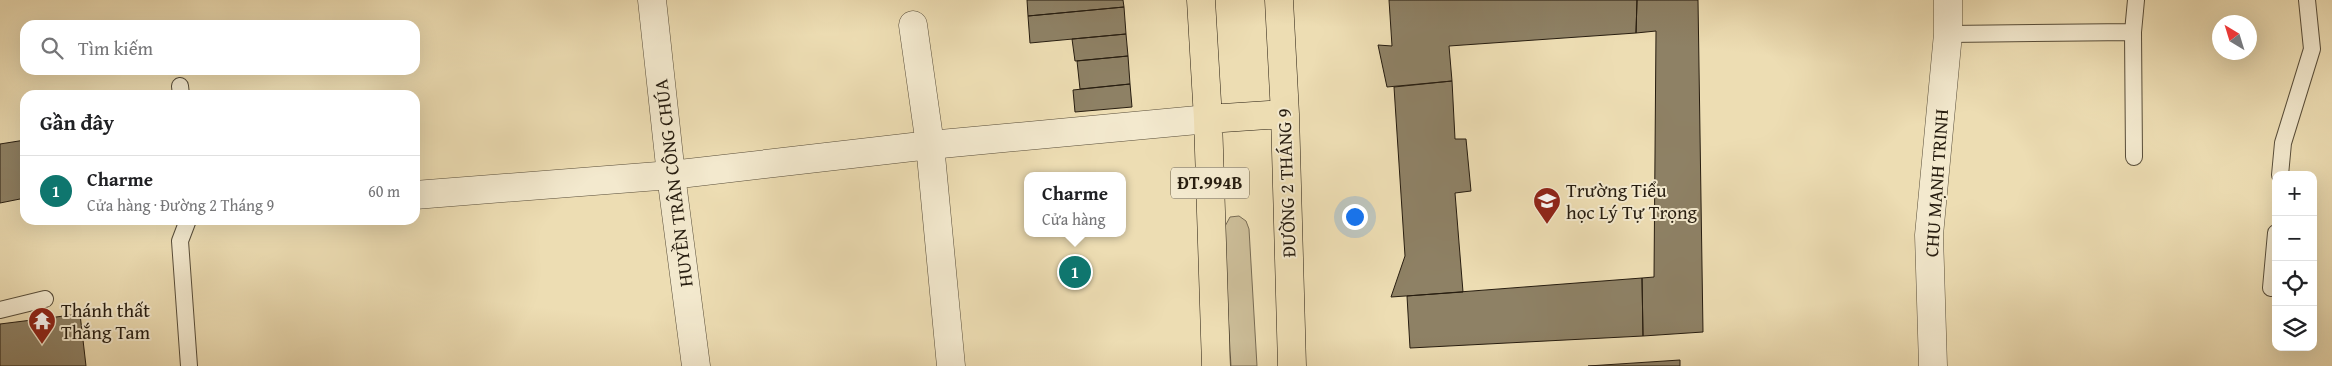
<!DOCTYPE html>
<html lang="vi">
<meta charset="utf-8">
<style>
:root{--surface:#fff;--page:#f2f2f2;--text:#202124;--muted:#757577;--line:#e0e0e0;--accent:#0f766e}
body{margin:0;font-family:"Gentium Book Plus",serif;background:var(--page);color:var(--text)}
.controls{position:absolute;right:15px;bottom:15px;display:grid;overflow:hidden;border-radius:10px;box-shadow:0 5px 20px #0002}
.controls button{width:45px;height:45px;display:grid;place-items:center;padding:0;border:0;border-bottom:1px solid var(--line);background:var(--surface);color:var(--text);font:25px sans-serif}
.compass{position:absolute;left:2212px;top:15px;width:45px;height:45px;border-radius:50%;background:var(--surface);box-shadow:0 5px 20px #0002;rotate:322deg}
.you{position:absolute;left:1354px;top:216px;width:18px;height:18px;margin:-12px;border:4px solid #fff;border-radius:50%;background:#1a73e8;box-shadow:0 0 0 8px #1a73e833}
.badge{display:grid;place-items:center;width:32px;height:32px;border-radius:50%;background:var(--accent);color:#fff;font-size:16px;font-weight:700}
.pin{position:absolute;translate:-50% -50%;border:2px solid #fff;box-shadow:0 1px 5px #0006}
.popup{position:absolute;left:1024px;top:172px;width:102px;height:65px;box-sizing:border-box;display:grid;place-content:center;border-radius:10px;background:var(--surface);filter:drop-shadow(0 1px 4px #0005);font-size:16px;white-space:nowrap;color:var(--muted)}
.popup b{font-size:19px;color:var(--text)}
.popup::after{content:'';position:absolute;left:50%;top:100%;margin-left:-10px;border:10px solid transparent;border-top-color:var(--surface)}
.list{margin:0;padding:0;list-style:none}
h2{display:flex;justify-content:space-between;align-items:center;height:65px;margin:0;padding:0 20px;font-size:21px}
h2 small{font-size:16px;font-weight:400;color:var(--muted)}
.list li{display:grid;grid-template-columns:32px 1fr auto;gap:15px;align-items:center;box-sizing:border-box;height:70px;padding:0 20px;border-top:1px solid var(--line)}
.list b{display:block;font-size:19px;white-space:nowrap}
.list p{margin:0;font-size:16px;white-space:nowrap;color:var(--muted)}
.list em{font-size:16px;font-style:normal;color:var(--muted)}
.icon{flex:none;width:28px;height:28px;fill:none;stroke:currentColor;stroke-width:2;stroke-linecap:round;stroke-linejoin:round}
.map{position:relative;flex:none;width:2332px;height:366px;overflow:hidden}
.search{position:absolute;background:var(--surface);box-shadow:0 5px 20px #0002;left:20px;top:20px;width:400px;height:55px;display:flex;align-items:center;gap:12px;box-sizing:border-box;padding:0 18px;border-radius:15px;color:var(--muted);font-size:19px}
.panel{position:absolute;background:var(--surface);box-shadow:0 5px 20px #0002;left:20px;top:90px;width:400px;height:135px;border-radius:15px}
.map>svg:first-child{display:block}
.green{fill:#cbbc97;stroke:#796c54}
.building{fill:#8e8165;stroke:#271d10}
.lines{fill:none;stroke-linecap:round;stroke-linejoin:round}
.service-casing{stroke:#584d39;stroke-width:18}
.minor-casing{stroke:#584d39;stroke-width:29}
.tertiary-casing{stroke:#584d39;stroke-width:29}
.primary-casing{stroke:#271d10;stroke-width:29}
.service{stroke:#f3e9ce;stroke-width:16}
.minor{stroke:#f3e9ce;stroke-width:28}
.tertiary{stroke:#f3e9ce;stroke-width:28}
.primary{stroke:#edddb3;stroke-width:28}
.labels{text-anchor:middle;stroke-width:4;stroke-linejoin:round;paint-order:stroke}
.shield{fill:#f3e9ce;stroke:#645a49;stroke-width:1}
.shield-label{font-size:18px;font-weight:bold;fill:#271d10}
.street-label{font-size:19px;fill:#271d10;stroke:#f3e9ce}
.poi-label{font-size:19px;fill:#271d10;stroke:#f3e9ce;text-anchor:start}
</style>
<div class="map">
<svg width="2332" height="366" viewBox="0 0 2332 366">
<rect width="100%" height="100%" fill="#edddb3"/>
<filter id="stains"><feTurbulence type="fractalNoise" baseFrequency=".004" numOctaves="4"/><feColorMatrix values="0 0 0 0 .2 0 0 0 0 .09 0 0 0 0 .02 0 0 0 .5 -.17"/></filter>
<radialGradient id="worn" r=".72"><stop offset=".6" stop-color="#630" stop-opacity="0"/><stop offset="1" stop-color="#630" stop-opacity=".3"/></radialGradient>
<!-- green -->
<path class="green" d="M 1239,216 L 1246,221 L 1249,229 L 1257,366 L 1231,366 L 1223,230 L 1230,217 Z"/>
<!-- building -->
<path class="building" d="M 1027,0 L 1123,0 L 1124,7 L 1028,16 Z
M 1389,0 L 1637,0 L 1636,33 L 1449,46 L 1452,81 L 1387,87 L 1378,45 L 1392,46 Z
M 1637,0 L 1698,0 L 1703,332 L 1643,336 L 1642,278 L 1654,277 L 1656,31 L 1636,33 Z
M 1124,7 L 1126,34 L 1030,43 L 1028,16 Z
M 1126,34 L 1128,56 L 1075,61 L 1072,39 Z
M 1128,56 L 1130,84 L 1080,89 L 1077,61 Z
M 1452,81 L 1455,139 L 1466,139 L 1471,191 L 1455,193 L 1463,292 L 1391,297 L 1405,256 L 1394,87 Z
M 1130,84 L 1132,107 L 1075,112 L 1073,90 Z
M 25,140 L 25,198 L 0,203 L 0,144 Z
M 1642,278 L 1643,336 L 1410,348 L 1407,296 Z
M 80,314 L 86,366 L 0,366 L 0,324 Z
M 1680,360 L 1680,366 L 1588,366 Z"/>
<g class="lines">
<defs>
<path id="service" d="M 2133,32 L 2136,0
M 1948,34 L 2133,32 L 2134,157
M 180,86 L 181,95
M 2280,175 L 2283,143 L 2312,49 L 2307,0
M 188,220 L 180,241 L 189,366
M 2271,288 L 2276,233
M 0,310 L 45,299"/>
<path id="minor" d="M 913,25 L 930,145 L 951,366
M 415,195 L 671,175 L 930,145 L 1208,119
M 1933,366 L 1929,235 L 1948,34 L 1948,0"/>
<path id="tertiary" d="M 652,0 L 671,175 L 696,366"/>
<path id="primary" d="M 1201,0 L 1208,119 L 1216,366
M 1279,0 L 1285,114 L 1292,366
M 1208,119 L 1285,114"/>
</defs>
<!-- service casing -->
<use href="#service" class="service-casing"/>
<!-- minor casing -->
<use href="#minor" class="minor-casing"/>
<!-- tertiary casing -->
<use href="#tertiary" class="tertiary-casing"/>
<!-- primary casing -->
<use href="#primary" class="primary-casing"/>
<!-- service -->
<use href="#service" class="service"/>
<!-- minor -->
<use href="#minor" class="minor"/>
<!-- tertiary -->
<use href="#tertiary" class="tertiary"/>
<!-- primary -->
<use href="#primary" class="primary"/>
</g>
<!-- icons -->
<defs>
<symbol id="school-pin" viewBox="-11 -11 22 30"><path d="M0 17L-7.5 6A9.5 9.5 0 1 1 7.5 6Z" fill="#8f2418" stroke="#f3e9ce"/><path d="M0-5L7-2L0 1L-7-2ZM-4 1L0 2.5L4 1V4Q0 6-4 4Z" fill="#fff"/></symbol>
<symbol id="temple-pin" viewBox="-11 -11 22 30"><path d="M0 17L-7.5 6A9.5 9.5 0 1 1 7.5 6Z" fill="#8f2418" stroke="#f3e9ce"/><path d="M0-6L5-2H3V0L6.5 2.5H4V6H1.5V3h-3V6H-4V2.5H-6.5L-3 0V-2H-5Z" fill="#fff"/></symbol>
</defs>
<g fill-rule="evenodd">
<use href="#school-pin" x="1531" y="185" width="32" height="43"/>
<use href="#temple-pin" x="26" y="305" width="32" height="43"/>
</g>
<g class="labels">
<!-- shield labels -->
<rect class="shield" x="1171" y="167.5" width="78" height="31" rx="4"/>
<g class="shield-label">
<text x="1210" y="189">ĐT.994B</text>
</g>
<!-- street labels -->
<g class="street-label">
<text transform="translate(673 183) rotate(-97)" y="7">HUYỀN TRÂN CÔNG CHÚA</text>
<text transform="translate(1286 183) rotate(-92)" y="7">ĐƯỜNG 2 THÁNG 9</text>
<text transform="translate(1936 183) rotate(-86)" y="7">CHU MẠNH TRINH</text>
</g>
<!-- poi labels -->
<g class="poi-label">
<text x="1566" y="197">Trường Tiểu<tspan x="1566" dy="22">học Lý Tự Trọng</tspan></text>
<text x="61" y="317">Thánh thất<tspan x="61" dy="22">Thắng Tam</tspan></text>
</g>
</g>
<rect width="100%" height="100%" filter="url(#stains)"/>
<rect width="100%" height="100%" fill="url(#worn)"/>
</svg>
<div class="controls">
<button>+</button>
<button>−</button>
<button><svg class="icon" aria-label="locate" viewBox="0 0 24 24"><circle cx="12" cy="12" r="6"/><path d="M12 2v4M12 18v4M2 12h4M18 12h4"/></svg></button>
<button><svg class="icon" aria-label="layers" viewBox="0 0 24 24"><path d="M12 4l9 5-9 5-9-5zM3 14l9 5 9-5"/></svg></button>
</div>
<svg class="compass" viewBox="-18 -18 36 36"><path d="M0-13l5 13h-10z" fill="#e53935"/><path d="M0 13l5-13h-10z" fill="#757577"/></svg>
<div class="you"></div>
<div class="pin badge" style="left:1075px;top:272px">1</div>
<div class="popup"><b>Charme</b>Cửa hàng</div>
<div class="search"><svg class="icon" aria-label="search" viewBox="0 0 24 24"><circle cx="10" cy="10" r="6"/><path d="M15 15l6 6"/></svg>Tìm kiếm</div>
<section class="panel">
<h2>Gần đây<small></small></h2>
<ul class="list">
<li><span class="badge">1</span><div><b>Charme</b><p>Cửa hàng · Đường 2 Tháng 9</p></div><em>60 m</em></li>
</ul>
</section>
</div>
